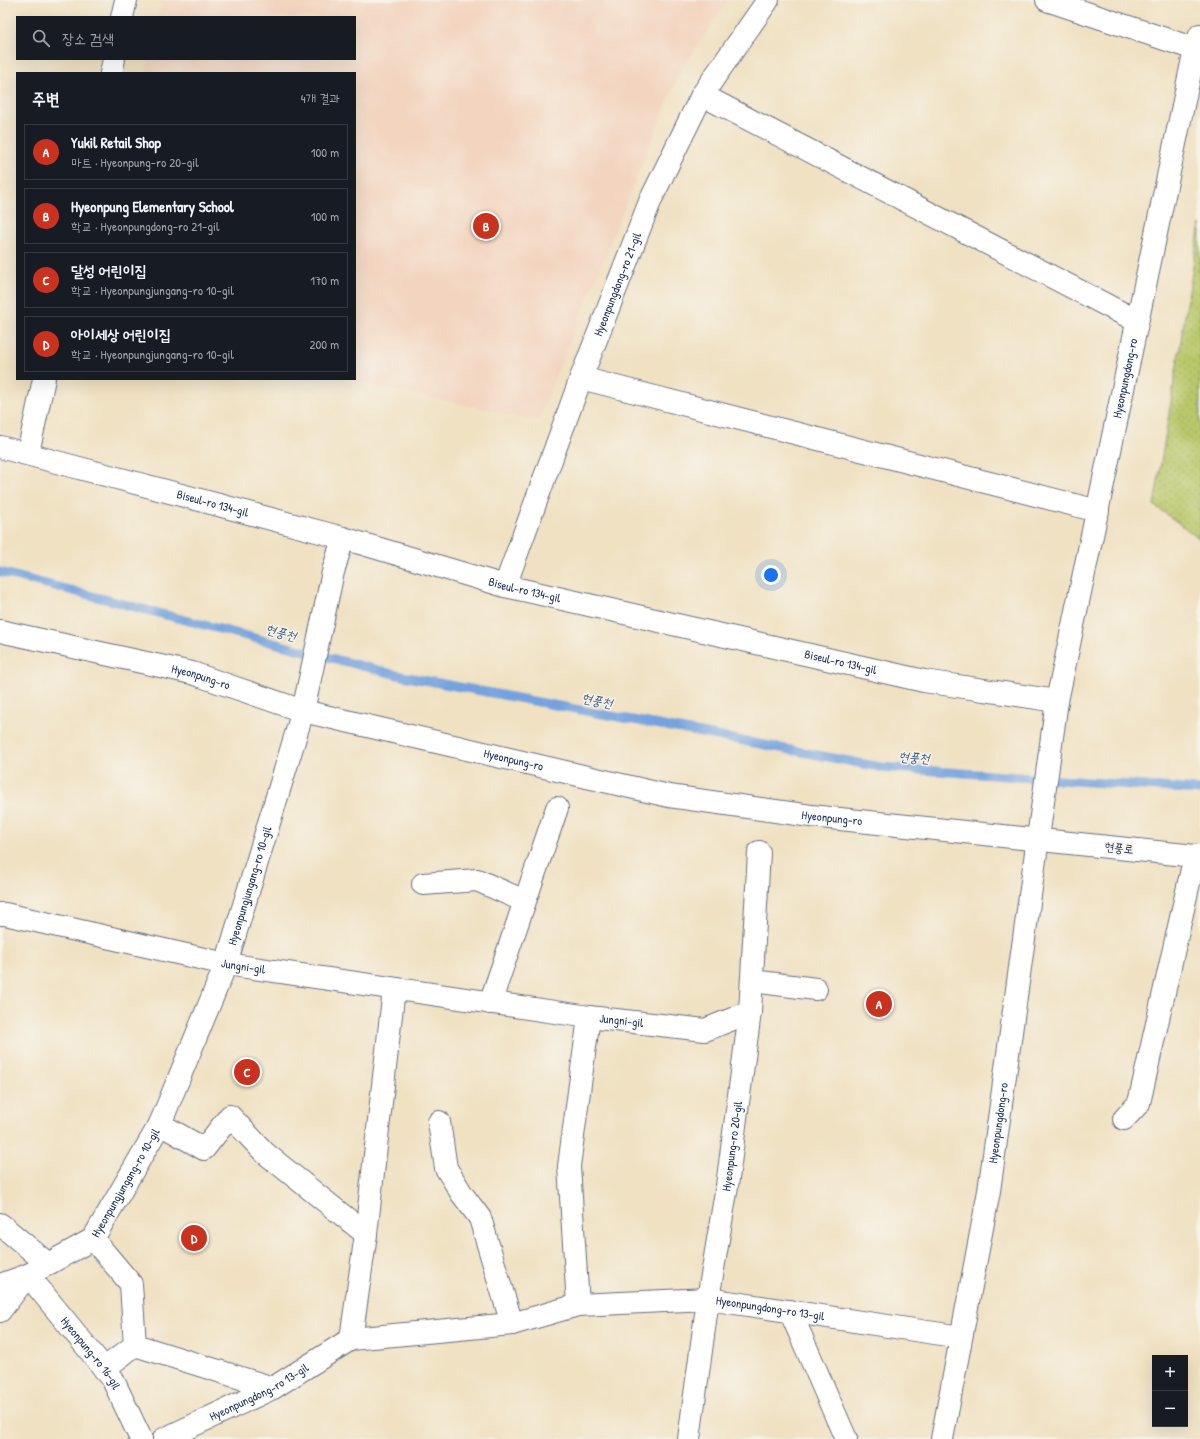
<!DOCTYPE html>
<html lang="ko">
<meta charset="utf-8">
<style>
:root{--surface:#171b24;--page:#242831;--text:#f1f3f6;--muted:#9ea1a6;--line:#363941;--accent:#c8321e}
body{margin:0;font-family:"Patrick Hand","Poor Story",sans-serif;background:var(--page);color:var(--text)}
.controls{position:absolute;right:12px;bottom:12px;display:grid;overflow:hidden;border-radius:0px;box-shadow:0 4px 16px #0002}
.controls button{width:36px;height:36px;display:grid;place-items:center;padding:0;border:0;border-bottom:1px solid var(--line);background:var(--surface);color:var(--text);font:20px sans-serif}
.you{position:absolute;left:771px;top:575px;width:14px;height:14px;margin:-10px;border:3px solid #fff;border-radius:50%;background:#1a73e8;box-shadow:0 0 0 6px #1a73e833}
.badge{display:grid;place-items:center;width:26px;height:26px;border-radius:50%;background:var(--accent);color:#fff;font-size:13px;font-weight:700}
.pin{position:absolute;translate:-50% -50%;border:2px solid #fff;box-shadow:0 1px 4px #0006}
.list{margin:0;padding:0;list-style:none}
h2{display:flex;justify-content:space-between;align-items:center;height:52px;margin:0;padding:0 16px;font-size:17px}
h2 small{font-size:13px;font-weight:400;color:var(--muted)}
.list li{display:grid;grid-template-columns:26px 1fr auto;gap:12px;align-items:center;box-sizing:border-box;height:56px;margin:0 8px 8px;padding:0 8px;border:1px solid var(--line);border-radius:0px}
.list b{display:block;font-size:15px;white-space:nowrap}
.list p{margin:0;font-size:13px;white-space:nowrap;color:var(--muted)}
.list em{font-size:13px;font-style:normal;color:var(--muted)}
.icon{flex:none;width:22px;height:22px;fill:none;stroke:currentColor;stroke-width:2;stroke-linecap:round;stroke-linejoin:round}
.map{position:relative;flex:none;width:1200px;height:1439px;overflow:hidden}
.search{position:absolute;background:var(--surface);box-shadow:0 4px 16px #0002;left:16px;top:16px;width:340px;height:44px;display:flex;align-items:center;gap:10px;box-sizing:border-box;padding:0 14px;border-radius:0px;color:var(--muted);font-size:15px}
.panel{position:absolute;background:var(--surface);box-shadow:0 4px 16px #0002;left:16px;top:72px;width:340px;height:308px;border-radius:0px}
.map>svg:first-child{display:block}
.built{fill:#f3d4bf}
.grass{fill:url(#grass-dots);stroke:#6a7c64}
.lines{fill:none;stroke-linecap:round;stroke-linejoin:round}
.stream{stroke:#74a2dd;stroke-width:9}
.minor-casing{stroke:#666d81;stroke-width:24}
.minor{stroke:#fff;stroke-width:22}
.labels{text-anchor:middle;stroke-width:3;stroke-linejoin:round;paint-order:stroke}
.street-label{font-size:12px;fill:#1b2f5e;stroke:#f7f3e8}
.water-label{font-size:13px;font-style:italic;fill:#3a578a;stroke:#f7f3e8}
</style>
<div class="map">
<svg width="1200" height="1439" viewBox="0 0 1200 1439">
<defs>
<pattern id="grass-dots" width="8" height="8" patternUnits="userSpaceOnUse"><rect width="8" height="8" fill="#b9c86b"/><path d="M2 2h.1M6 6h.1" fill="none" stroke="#9eac5f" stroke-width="1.8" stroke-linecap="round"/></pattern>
</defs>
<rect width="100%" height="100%" fill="#f7f3e8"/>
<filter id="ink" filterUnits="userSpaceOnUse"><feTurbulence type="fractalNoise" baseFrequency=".025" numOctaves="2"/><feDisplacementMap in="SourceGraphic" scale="8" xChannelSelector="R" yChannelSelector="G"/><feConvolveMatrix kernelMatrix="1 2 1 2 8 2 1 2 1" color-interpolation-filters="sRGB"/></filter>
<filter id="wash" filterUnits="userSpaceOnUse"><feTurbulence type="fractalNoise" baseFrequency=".012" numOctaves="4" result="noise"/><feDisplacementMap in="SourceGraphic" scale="16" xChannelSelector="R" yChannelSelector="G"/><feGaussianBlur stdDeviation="0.9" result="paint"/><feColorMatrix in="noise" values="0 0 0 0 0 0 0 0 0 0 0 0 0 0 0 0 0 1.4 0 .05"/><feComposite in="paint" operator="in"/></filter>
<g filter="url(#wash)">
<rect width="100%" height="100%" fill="#f0e1c2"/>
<!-- built -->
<path class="built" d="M 162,0 L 728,0 L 679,73 L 538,420 L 343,379 L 355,379 L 355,73 L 146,73 L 149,59 L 355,59 L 355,17 L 158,17 Z"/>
<!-- grass -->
<path class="grass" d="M 1200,224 L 1200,539 L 1154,505 Z"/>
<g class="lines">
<!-- stream -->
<path class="stream" d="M 0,572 L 397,675 L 880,767 L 1200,790"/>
</g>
</g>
<g filter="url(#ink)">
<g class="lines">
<defs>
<g id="minor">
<path d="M 1047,0 L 1195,49 L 1200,47"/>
<path d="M 122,17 L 126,0"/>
<path d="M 111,73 L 114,59"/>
<path d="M 702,95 L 1137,321"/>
<path d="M 581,378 L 1098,511"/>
<path id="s1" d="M 0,447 L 343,538 L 505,586 L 924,681 L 1057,701"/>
<path d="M 28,453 L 44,379"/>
<path id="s2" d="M 505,586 L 581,378 L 651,199 L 702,95 L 768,0"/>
<path id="s3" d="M 0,631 L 192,673 L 303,711 L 669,796 L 811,816 L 1195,856 L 1200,855"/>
<path d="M 423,884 L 477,880 L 524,901"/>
<path id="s4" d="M 0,914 L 5,914 L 226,964 L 589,1017 L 705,1030 L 750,1012"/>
<path d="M 752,981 L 816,989"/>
<path d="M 490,1003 L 557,808"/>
<path d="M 1124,1119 L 1139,1103 L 1195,856"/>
<path d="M 439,1122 L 446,1168 L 462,1194 L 480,1218 L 512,1324"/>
<path d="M 160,1124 L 204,1149 L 230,1116 L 265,1153 L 366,1234"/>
<path d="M 0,1224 L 48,1264"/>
<path d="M 93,1239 L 131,1284 L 135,1345 L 104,1369"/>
<path id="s5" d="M 0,1285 L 28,1275 L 93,1239 L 160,1124 L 226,964 L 303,711 L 333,572 L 343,538"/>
<path d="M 578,1305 L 569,1166 L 589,1017"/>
<path id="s6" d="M 0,1311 L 28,1275 L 112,1378 L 141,1439"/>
<path d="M 790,1311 L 846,1439"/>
<path d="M 351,1339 L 366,1234 L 394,989"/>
<path d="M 135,1345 L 273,1388"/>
<path id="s7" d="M 164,1439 L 273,1388 L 351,1339 L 512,1324 L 578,1305 L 708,1299 L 961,1337"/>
<path id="s8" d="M 689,1439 L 708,1299 L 727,1186 L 750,1012 L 759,852"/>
<path id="s9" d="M 942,1439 L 989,1191 L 1057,701 L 1195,49 L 1200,35"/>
</g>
</defs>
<!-- minor casing -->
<use href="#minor" class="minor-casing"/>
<!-- minor -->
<use href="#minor" class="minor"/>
</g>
</g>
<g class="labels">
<!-- street labels -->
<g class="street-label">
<text dy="4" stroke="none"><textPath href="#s2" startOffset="322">Hyeonpungdong-ro 21-gil</textPath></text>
<text dy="4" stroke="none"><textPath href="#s9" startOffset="1077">Hyeonpungdong-ro</textPath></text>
<text dy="4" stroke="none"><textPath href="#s1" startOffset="220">Biseul-ro 134-gil</textPath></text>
<text dy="4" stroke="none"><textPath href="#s1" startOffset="544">Biseul-ro 134-gil</textPath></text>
<text dy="4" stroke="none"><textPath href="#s1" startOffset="868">Biseul-ro 134-gil</textPath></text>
<text dy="4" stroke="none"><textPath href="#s3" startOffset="206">Hyeonpung-ro</textPath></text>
<text dy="4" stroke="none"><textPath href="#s3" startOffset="530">Hyeonpung-ro</textPath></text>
<text dy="4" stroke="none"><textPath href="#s3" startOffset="854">Hyeonpung-ro</textPath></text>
<text transform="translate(1119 848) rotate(6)" y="4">현풍로</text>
<text dy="4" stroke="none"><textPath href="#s5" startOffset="492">Hyeonpungjungang-ro 10-gil</textPath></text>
<text dy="4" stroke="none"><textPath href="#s4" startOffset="249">Jungni-gil</textPath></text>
<text dy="4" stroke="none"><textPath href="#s4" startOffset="631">Jungni-gil</textPath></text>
<text dy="4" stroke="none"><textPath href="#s9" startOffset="321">Hyeonpungdong-ro</textPath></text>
<text dy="4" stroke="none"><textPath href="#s8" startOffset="296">Hyeonpung-ro 20-gil</textPath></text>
<text dy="4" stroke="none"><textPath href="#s5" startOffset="169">Hyeonpungjungang-ro 10-gil</textPath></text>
<text dy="4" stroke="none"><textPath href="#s7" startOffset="636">Hyeonpungdong-ro 13-gil</textPath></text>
<text dy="4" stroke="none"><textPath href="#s6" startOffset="146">Hyeonpung-ro 16-gil</textPath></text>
<text dy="4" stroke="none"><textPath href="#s7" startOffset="106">Hyeonpungdong-ro 13-gil</textPath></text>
</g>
<!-- water labels -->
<g class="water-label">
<text transform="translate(281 632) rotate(15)" y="5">현풍천</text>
<text transform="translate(597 700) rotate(11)" y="5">현풍천</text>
<text transform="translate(914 757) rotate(4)" y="5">현풍천</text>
</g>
</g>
</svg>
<div class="controls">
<button>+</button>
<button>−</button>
</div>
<div class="you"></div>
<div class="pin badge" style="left:879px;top:1004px">A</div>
<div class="pin badge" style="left:486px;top:226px">B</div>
<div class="pin badge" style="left:247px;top:1072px">C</div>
<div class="pin badge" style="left:194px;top:1238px">D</div>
<div class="search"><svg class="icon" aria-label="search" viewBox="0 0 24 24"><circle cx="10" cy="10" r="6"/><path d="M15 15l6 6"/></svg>장소 검색</div>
<section class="panel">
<h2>주변<small>4개 결과</small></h2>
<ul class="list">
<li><span class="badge">A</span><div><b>Yukil Retail Shop</b><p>마트 · Hyeonpung-ro 20-gil</p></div><em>100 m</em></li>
<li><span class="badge">B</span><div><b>Hyeonpung Elementary School</b><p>학교 · Hyeonpungdong-ro 21-gil</p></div><em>100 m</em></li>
<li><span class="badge">C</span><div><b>달성 어린이집</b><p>학교 · Hyeonpungjungang-ro 10-gil</p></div><em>170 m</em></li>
<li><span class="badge">D</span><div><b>아이세상 어린이집</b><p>학교 · Hyeonpungjungang-ro 10-gil</p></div><em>200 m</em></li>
</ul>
</section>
</div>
